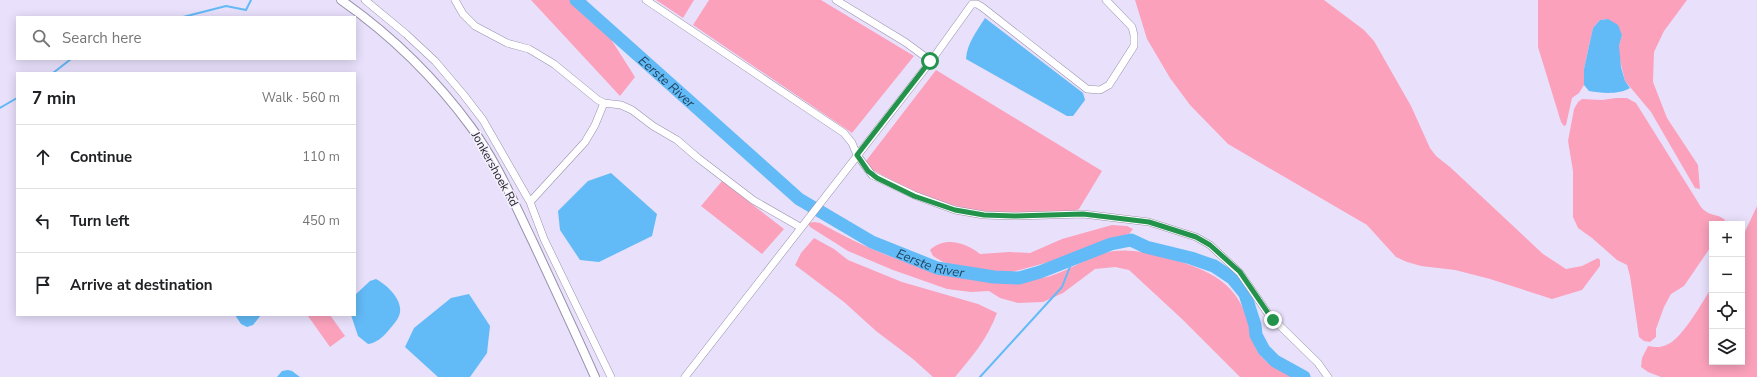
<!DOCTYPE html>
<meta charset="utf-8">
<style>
:root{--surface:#fff;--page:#f6f6f6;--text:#202124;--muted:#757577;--line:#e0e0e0}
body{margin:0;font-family:"Nunito Sans",sans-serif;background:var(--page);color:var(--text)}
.controls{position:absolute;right:12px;bottom:12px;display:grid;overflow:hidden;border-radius:0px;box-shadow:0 2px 10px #0003}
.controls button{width:36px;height:36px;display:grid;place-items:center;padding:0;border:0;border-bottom:1px solid var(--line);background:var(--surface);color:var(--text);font:20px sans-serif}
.stop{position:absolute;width:12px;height:12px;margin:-9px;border:3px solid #23934c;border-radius:50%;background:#fff}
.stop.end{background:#23934c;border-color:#fff;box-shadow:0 1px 4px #0008}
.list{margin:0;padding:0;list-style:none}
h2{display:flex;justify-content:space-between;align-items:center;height:52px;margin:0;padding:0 16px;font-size:17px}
h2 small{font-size:13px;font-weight:400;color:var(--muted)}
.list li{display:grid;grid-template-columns:26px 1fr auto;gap:12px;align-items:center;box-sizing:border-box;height:64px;padding:0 16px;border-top:1px solid var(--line)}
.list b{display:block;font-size:15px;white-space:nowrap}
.list em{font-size:13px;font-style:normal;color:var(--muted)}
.icon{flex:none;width:22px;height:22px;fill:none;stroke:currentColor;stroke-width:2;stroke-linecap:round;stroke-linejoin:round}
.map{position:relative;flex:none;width:1757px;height:377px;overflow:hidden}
.search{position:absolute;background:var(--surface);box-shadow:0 2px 10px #0003;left:16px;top:16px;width:340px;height:44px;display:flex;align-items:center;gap:10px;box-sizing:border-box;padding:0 14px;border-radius:0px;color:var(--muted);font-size:15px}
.panel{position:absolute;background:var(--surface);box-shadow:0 2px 10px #0003;left:16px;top:72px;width:340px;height:244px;border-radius:0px}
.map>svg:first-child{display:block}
.green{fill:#fba1bc}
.water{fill:#62baf6}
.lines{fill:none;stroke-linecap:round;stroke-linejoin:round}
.stream{stroke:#62baf6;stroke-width:2}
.river{stroke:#62baf6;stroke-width:13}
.minor-casing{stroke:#9991aa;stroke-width:8}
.tertiary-casing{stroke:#9991aa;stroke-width:10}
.minor{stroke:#fff;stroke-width:7}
.tertiary{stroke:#fff;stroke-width:8}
.route{stroke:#23934c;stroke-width:5}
.labels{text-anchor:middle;stroke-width:3;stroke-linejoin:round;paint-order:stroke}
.street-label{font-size:12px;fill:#2b2832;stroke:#f4f1fc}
.water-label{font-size:13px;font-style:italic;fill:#20445e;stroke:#f4f1fc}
</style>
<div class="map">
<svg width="1757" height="377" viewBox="0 0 1757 377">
<rect width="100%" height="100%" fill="#e9e1fc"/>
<!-- green -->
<path class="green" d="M 531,0 L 586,0 L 635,77 L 620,96 Z
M 656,0 L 694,0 L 683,18 Z
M 709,0 L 821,0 L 914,56 L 852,133 L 693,25 Z
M 1135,0 L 1324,0 L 1364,30 L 1374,41 L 1411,106 L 1430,148 L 1436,156 L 1450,167 L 1543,254 L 1566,269 L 1582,266 L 1598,258 L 1600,260 L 1600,266 L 1582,290 L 1552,299 L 1490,279 L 1455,270 L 1421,266 L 1407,262 L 1396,257 L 1367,225 L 1228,144 L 1190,105 L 1170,78 L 1147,39 Z
M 1538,0 L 1687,0 L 1664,31 L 1654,52 L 1653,82 L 1667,118 L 1698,165 L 1700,189 L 1695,188 L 1651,112 L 1625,81 L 1619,56 L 1619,46 L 1622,35 L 1608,19 L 1600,20 L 1593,28 L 1584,69 L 1584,85 L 1579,93 L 1572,98 L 1566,125 L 1564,126 L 1561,122 L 1538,47 Z
M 936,70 L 1102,171 L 1079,209 L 1075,211 C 1044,212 1012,215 981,211 C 939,205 903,188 868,167 L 866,161 Z
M 1616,98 L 1627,98 L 1636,103 L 1701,207 C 1711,218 1718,213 1725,220 L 1724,224 L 1712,224 L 1712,245 L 1684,286 L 1671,294 L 1664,307 L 1656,329 L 1656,337 L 1650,342 L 1644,341 L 1639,337 L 1630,276 L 1627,265 L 1617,260 L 1592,238 L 1578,228 L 1573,217 L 1573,171 L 1568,141 L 1574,109 L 1578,102 L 1582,99 L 1602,100 Z
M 722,181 L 784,229 L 762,254 L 701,206 Z
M 1757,206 L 1757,377 L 1661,377 L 1648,372 L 1641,367 L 1642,358 L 1648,346 C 1654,347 1660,348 1666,345 C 1681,341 1703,301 1712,287 L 1712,362 L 1742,362 L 1742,238 Z
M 814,222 L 820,223 C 888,261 964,289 1042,278 C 1064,274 1084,259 1104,253 C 1130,246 1157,255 1181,262 C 1215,273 1237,286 1248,321 C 1251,332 1253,346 1260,355 C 1269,366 1281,371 1293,377 L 1240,377 L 1182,319 L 1129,270 L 1115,267 L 1095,269 L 1063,293 L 1043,302 L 1018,303 L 1000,298 L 989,291 L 971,292 L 947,289 L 893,270 L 848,251 L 810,227 L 808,223 Z
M 1112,225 L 1127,226 L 1133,229 L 1129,234 L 1056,260 L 1012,272 L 971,270 L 943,262 L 933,256 L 930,250 C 944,236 966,242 980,254 L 1009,252 L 1030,253 L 1062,239 Z
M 814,238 L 834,249 L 848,260 L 902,282 L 978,304 L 997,313 C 988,338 972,357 955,377 L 933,377 L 913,359 L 876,331 L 844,302 L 795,265 L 801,253 Z
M 310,315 L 330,315 L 345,336 L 330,347 L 308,316 Z"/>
<!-- water -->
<path class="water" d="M 985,18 L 1083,93 L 1085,100 L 1073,116 L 1067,116 L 966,59 C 967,43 977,31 985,18 Z
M 1608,19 L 1618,25 L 1622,35 L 1619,46 L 1621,67 L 1625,81 L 1630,88 C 1619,95 1601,93 1589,91 L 1584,85 L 1584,69 L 1593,28 L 1600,20 Z
M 611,173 L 657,214 L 652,236 L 599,262 L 580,260 L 560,230 L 558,211 L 588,181 Z
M 376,279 C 387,285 405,301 399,316 C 397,321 392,326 388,331 C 383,337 376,343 368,344 L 358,336 L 351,315 L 355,315 L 355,295 L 370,281 Z
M 469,294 L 490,326 L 487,353 L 470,377 L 438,377 L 405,347 L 414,328 L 451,298 Z
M 235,315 L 261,315 L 253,325 L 247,327 L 241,324 Z
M 288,370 L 292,371 L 300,377 L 277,377 L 282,371 Z"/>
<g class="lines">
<!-- stream -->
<path class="stream" d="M 183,17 L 226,6 L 246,10 L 251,0
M 53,73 L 71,59
M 0,108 L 17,98
M 980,377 L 1062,287 L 1073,259"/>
<!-- river -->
<path class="river" id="s1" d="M 576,0 L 799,199 L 872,242 L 937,268 L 994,277 L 1019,278 L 1040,272 L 1111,244 L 1131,240 L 1146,247 L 1191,258 L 1214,266 L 1232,278 L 1245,294 L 1255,325 L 1256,335 L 1264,350 L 1275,361 L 1304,377"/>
<defs>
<path id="minor" d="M 365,0 L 406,34 L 435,61 L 463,94 L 483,120 L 530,202 L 544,239 L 611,377
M 455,0 L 463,14 L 475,26 L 507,43 L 529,49 L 554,64 L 598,100 L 604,103 L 621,105 L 632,110 L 653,126 L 677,140 L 698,158 L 753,200 L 800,227
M 646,0 L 844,133 L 852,143 L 857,155 L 872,175 L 914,195 L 955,210 L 984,215 L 1014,216 L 1083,214 L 1149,222 L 1196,237 L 1210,245 L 1240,273 L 1269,315 L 1318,363 L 1328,377
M 836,0 L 905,42 L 931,61
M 530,202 L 585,142 L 595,125 L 604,103
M 685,377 L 931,61 L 972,4 L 977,4 L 982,7 L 1087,89 L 1100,90 L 1109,85 L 1134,46 L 1134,35 L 1132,27 L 1106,0"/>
<path id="tertiary" d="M 341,0 C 391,35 435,78 471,127 C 497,162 514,203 533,242 C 554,287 575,332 595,377"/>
</defs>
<!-- minor casing -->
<use href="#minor" class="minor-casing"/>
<!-- tertiary casing -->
<use href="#tertiary" class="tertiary-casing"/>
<!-- minor -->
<use href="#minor" class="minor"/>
<!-- tertiary -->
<use href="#tertiary" class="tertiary"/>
</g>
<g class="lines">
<!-- route -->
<path class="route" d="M 930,61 L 857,155 L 868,171 L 877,178 L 914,196 L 955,210 L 984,215 L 1014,216 L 1083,214 L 1149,222 L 1196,237 L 1210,245 L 1240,272 L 1273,320"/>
</g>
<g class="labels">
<!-- street labels -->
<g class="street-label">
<text transform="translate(495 169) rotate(61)" y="4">Jonkershoek Rd</text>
</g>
<!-- water labels -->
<g class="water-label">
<text dy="5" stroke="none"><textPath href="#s1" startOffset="122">Eerste River</textPath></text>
<text dy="5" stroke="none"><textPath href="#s1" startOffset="446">Eerste River</textPath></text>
</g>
</g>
</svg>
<div class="controls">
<button>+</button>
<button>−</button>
<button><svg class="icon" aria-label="locate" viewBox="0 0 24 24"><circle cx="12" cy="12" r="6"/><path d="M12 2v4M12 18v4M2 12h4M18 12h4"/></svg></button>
<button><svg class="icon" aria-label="layers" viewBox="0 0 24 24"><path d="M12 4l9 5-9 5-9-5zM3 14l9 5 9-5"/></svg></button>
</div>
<div class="stop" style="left:930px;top:61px"></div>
<div class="stop end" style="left:1273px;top:320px"></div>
<div class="search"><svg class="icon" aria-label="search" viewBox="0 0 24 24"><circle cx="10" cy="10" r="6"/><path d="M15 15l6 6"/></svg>Search here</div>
<section class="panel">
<h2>7 min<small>Walk · 560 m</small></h2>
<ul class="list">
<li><svg class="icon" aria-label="ahead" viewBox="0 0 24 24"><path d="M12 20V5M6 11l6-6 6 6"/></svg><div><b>Continue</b></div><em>110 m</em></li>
<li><svg class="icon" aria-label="left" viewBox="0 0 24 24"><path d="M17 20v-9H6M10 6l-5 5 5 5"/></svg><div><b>Turn left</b></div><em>450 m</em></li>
<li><svg class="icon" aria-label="arrive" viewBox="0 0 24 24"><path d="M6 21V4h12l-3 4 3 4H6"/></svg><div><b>Arrive at destination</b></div></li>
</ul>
</section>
</div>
